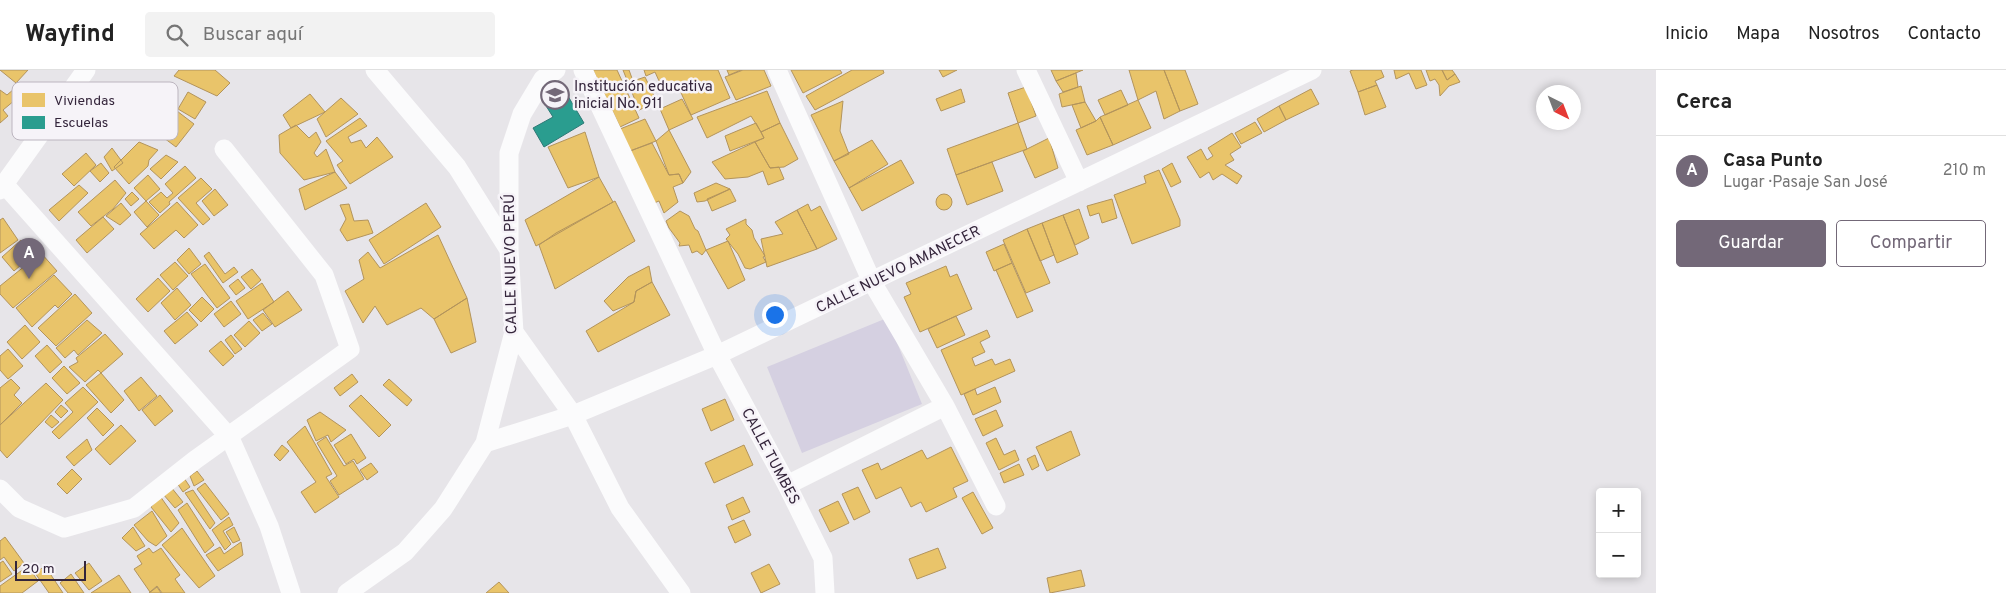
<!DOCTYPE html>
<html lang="es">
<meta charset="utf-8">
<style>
:root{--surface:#fff;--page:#f2f2f2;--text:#222;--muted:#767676;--line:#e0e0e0;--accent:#736878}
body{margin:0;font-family:Overpass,sans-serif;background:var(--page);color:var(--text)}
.controls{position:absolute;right:15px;bottom:15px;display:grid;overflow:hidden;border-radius:5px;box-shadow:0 2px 8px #0003}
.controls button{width:45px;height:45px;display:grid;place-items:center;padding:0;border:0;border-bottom:1px solid var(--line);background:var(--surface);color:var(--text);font:25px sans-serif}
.compass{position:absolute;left:1536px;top:15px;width:45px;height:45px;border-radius:50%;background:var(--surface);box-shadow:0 2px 8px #0003;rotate:138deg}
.scale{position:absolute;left:15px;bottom:12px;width:71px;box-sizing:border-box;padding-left:5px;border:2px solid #34253b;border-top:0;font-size:14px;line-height:18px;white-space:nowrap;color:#34253b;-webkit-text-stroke:4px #f6f3f8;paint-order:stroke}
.you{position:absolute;left:774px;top:244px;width:18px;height:18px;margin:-12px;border:4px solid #fff;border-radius:50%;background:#1a73e8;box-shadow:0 0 0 8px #1a73e833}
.badge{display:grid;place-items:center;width:32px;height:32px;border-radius:50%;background:var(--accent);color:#fff;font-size:16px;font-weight:700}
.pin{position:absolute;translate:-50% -41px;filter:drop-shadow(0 1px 2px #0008)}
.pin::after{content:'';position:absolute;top:26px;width:18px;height:15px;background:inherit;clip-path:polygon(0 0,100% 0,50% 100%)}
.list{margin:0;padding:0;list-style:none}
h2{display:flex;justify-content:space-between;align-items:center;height:65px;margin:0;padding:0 20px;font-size:21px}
h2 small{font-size:16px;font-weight:400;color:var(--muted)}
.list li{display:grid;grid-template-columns:32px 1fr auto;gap:15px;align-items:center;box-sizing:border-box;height:70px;padding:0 20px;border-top:1px solid var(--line)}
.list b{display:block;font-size:19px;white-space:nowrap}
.list p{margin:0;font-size:16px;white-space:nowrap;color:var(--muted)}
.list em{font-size:16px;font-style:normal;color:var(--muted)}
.actions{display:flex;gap:10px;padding:15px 20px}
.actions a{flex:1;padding:11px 0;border:1px solid var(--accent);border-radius:5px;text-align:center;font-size:18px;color:var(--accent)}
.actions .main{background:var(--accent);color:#fff}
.icon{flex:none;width:28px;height:28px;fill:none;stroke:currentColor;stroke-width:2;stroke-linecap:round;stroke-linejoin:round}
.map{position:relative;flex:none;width:1656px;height:523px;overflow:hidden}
header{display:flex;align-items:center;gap:30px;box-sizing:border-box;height:70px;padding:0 25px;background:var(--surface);border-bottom:1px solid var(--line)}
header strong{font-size:24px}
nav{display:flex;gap:28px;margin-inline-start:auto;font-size:18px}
.search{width:350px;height:45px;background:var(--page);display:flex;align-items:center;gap:12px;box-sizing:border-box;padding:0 18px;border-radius:5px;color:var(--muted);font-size:19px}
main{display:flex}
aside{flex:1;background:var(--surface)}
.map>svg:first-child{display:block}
.green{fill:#d5d0e1}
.homes{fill:#e9c46a;stroke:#b3945c}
.schools{fill:#2a9d8f;stroke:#2d7976}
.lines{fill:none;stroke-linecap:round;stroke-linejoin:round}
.street{stroke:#fbfbfc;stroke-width:19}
.labels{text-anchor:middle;stroke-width:5;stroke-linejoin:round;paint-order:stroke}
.poi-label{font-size:15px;fill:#34253b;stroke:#f6f3f8;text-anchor:start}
.street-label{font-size:15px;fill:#34253b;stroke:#f6f3f8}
.key{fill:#f6f3f8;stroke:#bcb5bf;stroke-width:1}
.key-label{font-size:14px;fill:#34253b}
</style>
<header>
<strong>Wayfind</strong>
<div class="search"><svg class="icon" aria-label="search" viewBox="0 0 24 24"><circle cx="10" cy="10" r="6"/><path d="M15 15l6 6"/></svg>Buscar aquí</div>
<nav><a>Inicio</a><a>Mapa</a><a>Nosotros</a><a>Contacto</a></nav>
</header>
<main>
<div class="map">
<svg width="1656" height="523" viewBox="0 0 1656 523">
<rect width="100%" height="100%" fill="#e7e5e9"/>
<!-- green -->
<path class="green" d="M 887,248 L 922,334 L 802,383 L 767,297 Z"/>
<!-- homes -->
<path class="homes" d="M 0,0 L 28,0 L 16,13 Z
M 179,0 L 215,0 L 230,13 L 217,26 L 174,6 Z
M 593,0 L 617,0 L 639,48 L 620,57 Z
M 623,0 L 629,0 L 633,11 L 645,7 L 657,32 L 639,40 Z
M 644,0 L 718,0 L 730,28 L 691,45 L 678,16 L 664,22 L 655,2 L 646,6 Z
M 727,0 L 741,0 L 729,5 Z
M 743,0 L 764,0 L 771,16 L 736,30 L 725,7 Z
M 791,0 L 840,0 L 842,3 L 803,23 Z
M 852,0 L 883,0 L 884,3 L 815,40 L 806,26 Z
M 939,0 L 957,0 L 943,7 Z
M 1051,0 L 1083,0 L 1056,11 Z
M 1129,0 L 1164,0 L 1180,41 L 1164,49 L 1156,21 L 1138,30 Z
M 1164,0 L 1185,0 L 1198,34 L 1180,41 Z
M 1353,0 L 1381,0 L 1384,7 L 1375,11 L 1377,15 L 1358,22 L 1350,1 Z
M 1394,0 L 1421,0 L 1427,15 L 1416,19 L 1409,3 L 1396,9 Z
M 1426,0 L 1442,0 L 1447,10 L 1455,4 L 1460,12 L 1449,16 L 1440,26 L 1439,15 L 1435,9 L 1430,11 Z
M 1442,0 L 1452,0 L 1455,4 L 1447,10 Z
M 1076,3 L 1078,17 L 1063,22 L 1056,11 Z
M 1377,15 L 1386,37 L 1365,45 L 1358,22 Z
M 1081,16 L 1085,32 L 1062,37 L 1059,24 Z
M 1026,17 L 1036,46 L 1018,53 L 1008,23 Z
M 14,19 L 21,25 L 3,40 L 8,46 L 0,53 L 0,20 L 7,25 Z
M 961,19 L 965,32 L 941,41 L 936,29 Z
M 1311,19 L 1319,34 L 1286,50 L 1279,36 Z
M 1121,20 L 1128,35 L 1105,45 L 1098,30 Z
M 767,21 L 780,53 L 761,62 L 751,46 L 707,68 L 697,47 Z
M 188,22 L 206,32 L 195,49 L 178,39 Z
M 310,24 L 325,42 L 291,58 L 283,45 Z
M 341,28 L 358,44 L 326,67 L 317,49 Z
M 682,29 L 693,49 L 669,60 L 660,39 Z
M 1138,30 L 1151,58 L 1113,75 L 1100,47 Z
M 843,31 L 840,61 L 849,84 L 834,91 L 811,45 Z
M 1085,32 L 1096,51 L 1081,58 L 1072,35 Z
M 1279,36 L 1286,50 L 1264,62 L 1257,49 Z
M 177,41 L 194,54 L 176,77 L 152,59 L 161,49 L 167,53 Z
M 1100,47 L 1113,75 L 1087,85 L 1076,60 L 1096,51 Z
M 360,48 L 367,56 L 348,67 L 351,73 L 361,70 L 366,78 L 377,67 L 393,87 L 350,114 L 337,95 L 343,91 L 326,71 Z
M 645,49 L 656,71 L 630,81 L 620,59 Z
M 1255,52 L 1262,63 L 1241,74 L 1235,63 Z
M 756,53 L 764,68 L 730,81 L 725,66 Z
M 780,53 L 798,89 L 784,97 L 770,98 L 755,72 L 764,68 L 761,62 Z
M 1018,53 L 1027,79 L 956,105 L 947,79 Z
M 296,55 L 309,68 L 316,62 L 321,72 L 314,83 L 317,87 L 326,79 L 335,102 L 304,110 L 280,83 L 279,65 Z
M 669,60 L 691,102 L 683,113 L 679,104 L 669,105 L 656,71 Z
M 585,62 L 599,107 L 568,118 L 548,77 Z
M 1232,63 L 1241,77 L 1230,84 L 1234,90 L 1225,95 L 1242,106 L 1237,114 L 1222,104 L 1213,110 L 1209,102 L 1200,108 L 1187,87 L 1201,79 L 1207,90 L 1213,86 L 1208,78 Z
M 1049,68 L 1058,98 L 1035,108 L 1023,81 Z
M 872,70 L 888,94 L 849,118 L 834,91 Z
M 139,72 L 158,80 L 149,90 L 148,96 L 129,114 L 114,97 Z
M 755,72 L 770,98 L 779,97 L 784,109 L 768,115 L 763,101 L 748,107 L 725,109 L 712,92 Z
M 652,73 L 669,105 L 679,104 L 683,113 L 673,117 L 678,132 L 664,143 L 659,131 L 654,133 L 630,81 Z
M 112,78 L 123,93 L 112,101 L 104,87 Z
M 86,83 L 96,95 L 74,116 L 62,104 Z
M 166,85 L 178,92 L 161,109 L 150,99 Z
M 901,90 L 914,113 L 862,141 L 849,118 Z
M 992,92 L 1003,121 L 967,135 L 956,105 Z
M 101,93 L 109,103 L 100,112 L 90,101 Z
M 1172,93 L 1181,112 L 1171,117 L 1162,99 Z
M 185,96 L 196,108 L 169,132 L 170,134 L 160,143 L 149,132 L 161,122 L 167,128 L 173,123 L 165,114 Z
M 1159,100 L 1180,150 L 1180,156 L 1132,174 L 1114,125 L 1146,113 L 1144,106 Z
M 335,102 L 347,118 L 305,140 L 299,119 Z
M 148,105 L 160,119 L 146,131 L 134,118 Z
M 599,107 L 613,132 L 536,176 L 525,150 Z
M 201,108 L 212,119 L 196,133 L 210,149 L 203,155 L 178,128 Z
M 115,110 L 126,123 L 113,139 L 91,156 L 78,142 Z
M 716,113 L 730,119 L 705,131 L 697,132 L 694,123 Z
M 79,115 L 88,123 L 59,151 L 49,140 Z
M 215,119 L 228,135 L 214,146 L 202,131 Z
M 730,119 L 736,131 L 712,141 L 707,129 Z
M 132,122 L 139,129 L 131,136 L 125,129 Z
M936 132a8 8 0 1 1 16 0a8 8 0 1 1-16 0Z
M 1112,129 L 1117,148 L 1102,153 L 1099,143 L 1090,146 L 1087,136 Z
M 146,131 L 159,145 L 147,157 L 134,142 Z
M 615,131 L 635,171 L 555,219 L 539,175 L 556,163 Z
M 177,132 L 198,155 L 184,168 L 176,160 L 154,179 L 140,164 Z
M 121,133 L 131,145 L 120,155 L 106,146 Z
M 426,133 L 441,157 L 384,194 L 369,170 Z
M 349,134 L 354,151 L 368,150 L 373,163 L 347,171 L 340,160 L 346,149 L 340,135 Z
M 808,134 L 811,141 L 820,136 L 837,169 L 817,179 L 797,140 Z
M 1079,139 L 1089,168 L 1075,175 L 1063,145 Z
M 797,140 L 817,179 L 767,197 L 761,169 L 783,164 L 775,152 Z
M 680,141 L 689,146 L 695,159 L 698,161 L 706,180 L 702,185 L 697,181 L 692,183 L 689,175 L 679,176 L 680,173 L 669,158 L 666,151 Z
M 1063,145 L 1078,184 L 1057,193 L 1042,153 Z
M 103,147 L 114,159 L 87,183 L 76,170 Z
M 3,148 L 18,170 L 0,183 L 0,150 Z
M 746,149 L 746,154 L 752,160 L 754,168 L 765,186 L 763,187 L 766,192 L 750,199 L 745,198 L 738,184 L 726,169 L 730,165 L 726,159 Z
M 1042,153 L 1054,185 L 1040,191 L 1027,159 Z
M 1027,159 L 1050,213 L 1026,223 L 1003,170 Z
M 438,165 L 467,228 L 434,249 L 421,238 L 387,255 L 375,236 L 363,253 L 345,221 L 364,209 L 359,190 L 368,182 L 380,198 Z
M 21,170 L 34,184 L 14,201 L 2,187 Z
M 728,171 L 745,210 L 728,219 L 706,180 Z
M 1004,174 L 1012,193 L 994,201 L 986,182 Z
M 189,178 L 201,194 L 189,204 L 177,190 Z
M 209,182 L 225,204 L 234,197 L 238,202 L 223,213 L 204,186 Z
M 41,183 L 57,201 L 13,238 L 0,224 L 0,216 Z
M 175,192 L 188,206 L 173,220 L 160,205 Z
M 1012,193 L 1033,241 L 1017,248 L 996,200 Z
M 205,194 L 230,228 L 217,238 L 191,204 Z
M 649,196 L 652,212 L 636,221 L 634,232 L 613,241 L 604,231 L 628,207 Z
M 946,196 L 950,207 L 957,204 L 972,239 L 920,262 L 904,227 L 911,224 L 906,213 Z
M 252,199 L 261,210 L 251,219 L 241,207 Z
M 54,205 L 72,224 L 58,238 L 55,235 L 32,257 L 16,238 Z
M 158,208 L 170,221 L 148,242 L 136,229 Z
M 238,209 L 245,218 L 236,225 L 229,216 Z
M 652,212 L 670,245 L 598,282 L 586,261 L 634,232 L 636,221 Z
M 262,213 L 274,232 L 248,249 L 236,231 Z
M 177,218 L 191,235 L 175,250 L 161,233 Z
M 288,221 L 302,240 L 275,257 L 263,240 Z
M 75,224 L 92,243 L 56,276 L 38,258 Z
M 202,227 L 214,239 L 201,252 L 189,240 Z
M 467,228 L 476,272 L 451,283 L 434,249 Z
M 231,231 L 241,244 L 224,257 L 214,244 Z
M 187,242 L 198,255 L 175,274 L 164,261 Z
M 263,243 L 272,254 L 262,261 L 253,250 Z
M 956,246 L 965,265 L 937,278 L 928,259 Z
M 87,250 L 102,263 L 78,285 L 74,280 L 65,288 L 56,278 Z
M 249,251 L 260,263 L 245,277 L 234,265 Z
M 25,255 L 40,272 L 22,289 L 7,272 Z
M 987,260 L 990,267 L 980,272 L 985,282 L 972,288 L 975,296 L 992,289 L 995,295 L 1010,289 L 1015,301 L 961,325 L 941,280 Z
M 105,264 L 123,284 L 101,303 L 98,300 L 85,312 L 69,297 L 78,292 L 76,288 Z
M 231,265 L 242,279 L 235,284 L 225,270 Z
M 221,271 L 234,286 L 223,296 L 209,281 Z
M 47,275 L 62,292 L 50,303 L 35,286 Z
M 8,279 L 23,296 L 8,309 L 0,300 L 0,286 Z
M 64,296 L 80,313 L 67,324 L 52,308 Z
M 101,303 L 124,330 L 111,343 L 86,315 Z
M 352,304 L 358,312 L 340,326 L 334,318 Z
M 141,307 L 157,326 L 139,341 L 124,321 Z
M 11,309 L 20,318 L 14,325 L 22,333 L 0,355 L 0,318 Z
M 389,309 L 412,330 L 407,336 L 383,315 Z
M 46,313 L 63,330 L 7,388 L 0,380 L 0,355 Z
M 83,317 L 98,332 L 59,369 L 52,362 L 73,342 L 65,333 Z
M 995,317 L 1001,332 L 973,345 L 964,324 L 975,319 L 977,325 Z
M 160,325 L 173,341 L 155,356 L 142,340 Z
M 361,325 L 391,355 L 379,367 L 349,336 Z
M 725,329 L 734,350 L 711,361 L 702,339 Z
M 61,335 L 68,341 L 61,348 L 55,342 Z
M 97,338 L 114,355 L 103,366 L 87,348 Z
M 996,340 L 1003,356 L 983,366 L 975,349 Z
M 320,342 L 346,360 L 331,372 L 328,365 L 316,371 L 307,350 Z
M 51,345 L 59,352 L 52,358 L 45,352 Z
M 121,355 L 136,371 L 110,395 L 95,379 Z
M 305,356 L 332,404 L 326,407 L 339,427 L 315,443 L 301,422 L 316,412 L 287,372 Z
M 1071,361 L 1080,385 L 1047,401 L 1036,377 Z
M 351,364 L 366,388 L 357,394 L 354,389 L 346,394 L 334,375 Z
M 326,367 L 344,396 L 353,391 L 364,409 L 339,425 L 330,411 L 337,406 L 317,373 Z
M 996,368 L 1004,385 L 1015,380 L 1019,390 L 999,400 L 986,373 Z
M 87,369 L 92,380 L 74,396 L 66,387 Z
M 282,375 L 289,381 L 280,391 L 274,385 Z
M 744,375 L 753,395 L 714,413 L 705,393 Z
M 951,377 L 968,411 L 953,418 L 957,427 L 926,442 L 921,432 L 911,437 L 901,417 L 876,429 L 862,400 L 878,393 L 881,400 L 922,380 L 927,389 Z
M 1035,385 L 1039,396 L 1032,400 L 1027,389 Z
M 371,393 L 378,402 L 367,410 L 360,400 Z
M 1019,394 L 1024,405 L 1004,413 L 1000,403 Z
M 72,399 L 82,409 L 67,424 L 57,414 Z
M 197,401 L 204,410 L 194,416 L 190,406 Z
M 184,408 L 190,417 L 183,422 L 177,413 Z
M 205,413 L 229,444 L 221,450 L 197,419 Z
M 171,417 L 183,432 L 175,438 L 163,424 Z
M 858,417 L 870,442 L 854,450 L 842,424 Z
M 193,420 L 215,453 L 210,459 L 185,423 Z
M 973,422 L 993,458 L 982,464 L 962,428 Z
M 160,426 L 179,453 L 171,462 L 151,437 Z
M 743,427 L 750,442 L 732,450 L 726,435 Z
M 838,431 L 849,453 L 830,462 L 819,440 Z
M 187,433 L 214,475 L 205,483 L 178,440 Z
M 152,441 L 167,466 L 156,476 L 148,471 L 134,455 Z
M 229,447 L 233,455 L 223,461 L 231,474 L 225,480 L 212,460 Z
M 744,450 L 751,465 L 735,473 L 728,457 Z
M 133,457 L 145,476 L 136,481 L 122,468 Z
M 234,457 L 240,470 L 233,473 L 226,462 Z
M 182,458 L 215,506 L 199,518 L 162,475 Z
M 5,467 L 24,493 L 14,501 L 4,487 L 0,490 L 0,471 Z
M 241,472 L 243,485 L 218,501 L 206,485 L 220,477 L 224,484 Z
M 149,478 L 153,483 L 161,478 L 180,505 L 175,509 L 185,523 L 162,523 L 157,516 L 150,522 L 134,499 L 142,494 L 137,486 Z
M 938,478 L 946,498 L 917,509 L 909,489 Z
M 3,491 L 12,504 L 0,512 L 0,493 Z
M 89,493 L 102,511 L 89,520 L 75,503 Z
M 769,494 L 780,514 L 761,523 L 751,503 Z
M 28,496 L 38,511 L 22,523 L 0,523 L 0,516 Z
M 45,496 L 63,523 L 49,523 L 35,503 Z
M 1081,500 L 1085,516 L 1050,523 L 1047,508 Z
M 71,504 L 84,523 L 68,523 L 60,513 Z
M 119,505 L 131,523 L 91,523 Z
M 499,512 L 509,523 L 486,523 Z
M 157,517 L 161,523 L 149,523 Z"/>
<!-- schools -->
<path class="schools" d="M 559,11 L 584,53 L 544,77 L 533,58 L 553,47 L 538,23 Z"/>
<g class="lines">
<!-- street -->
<path class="street" d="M 375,0 L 457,97 L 509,180
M 583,0 L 717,285 L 787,415 L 823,488 L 825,523
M 777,0 L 872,212 L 945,336 L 787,415
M 1026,0 L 1079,112
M 5,115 L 230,368 L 269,456 L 291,523
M 0,120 L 86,0
M 514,262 L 573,345 L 717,285 L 1312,0
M 945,336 L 996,436
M 485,373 L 573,345 L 620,438 L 681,523
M 0,419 L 19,438 L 64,458 L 134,438 L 195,390 L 350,279 L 324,205 L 224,79
M 347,523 L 405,482 L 443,439 L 485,373 L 514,262 L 509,180 L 509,83 L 522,44 L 543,9 L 556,0"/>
</g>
<!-- icons -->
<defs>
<symbol id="school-ring" viewBox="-11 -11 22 22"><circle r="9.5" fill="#f6f3f8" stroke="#736878" stroke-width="1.5"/><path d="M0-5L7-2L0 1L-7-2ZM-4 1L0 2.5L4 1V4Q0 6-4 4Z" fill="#736878"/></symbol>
</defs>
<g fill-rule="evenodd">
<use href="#school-ring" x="539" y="9" width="32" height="32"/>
</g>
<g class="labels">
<!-- poi labels -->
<g class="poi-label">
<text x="574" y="21">Institución educativa<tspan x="574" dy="17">inicial No. 911</tspan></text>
</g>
<!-- street labels -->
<g class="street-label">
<text transform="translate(510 194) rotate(-91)" y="5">CALLE NUEVO PERÚ</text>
<text transform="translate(898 199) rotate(-26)" y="5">CALLE NUEVO AMANECER</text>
<text transform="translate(771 386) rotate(62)" y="5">CALLE TUMBES</text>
</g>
</g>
<!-- legend -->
<rect x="12" y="12" width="166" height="58" rx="8" class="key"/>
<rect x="22" y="23" width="23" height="14" fill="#e9c46a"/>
<rect x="22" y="46" width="23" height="13" fill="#2a9d8f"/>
<g class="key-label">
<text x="54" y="35">Viviendas</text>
<text x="54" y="57">Escuelas</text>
</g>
</svg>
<div class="controls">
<button>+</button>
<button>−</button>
</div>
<svg class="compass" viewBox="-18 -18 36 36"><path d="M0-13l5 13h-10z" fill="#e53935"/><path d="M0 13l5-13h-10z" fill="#767676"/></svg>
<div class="scale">20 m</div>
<div class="you"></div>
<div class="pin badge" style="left:29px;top:209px">A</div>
</div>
<aside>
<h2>Cerca<small></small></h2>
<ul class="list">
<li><span class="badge">A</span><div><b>Casa Punto</b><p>Lugar · Pasaje San José</p></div><em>210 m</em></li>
</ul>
<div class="actions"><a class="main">Guardar</a><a>Compartir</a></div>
</aside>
</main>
